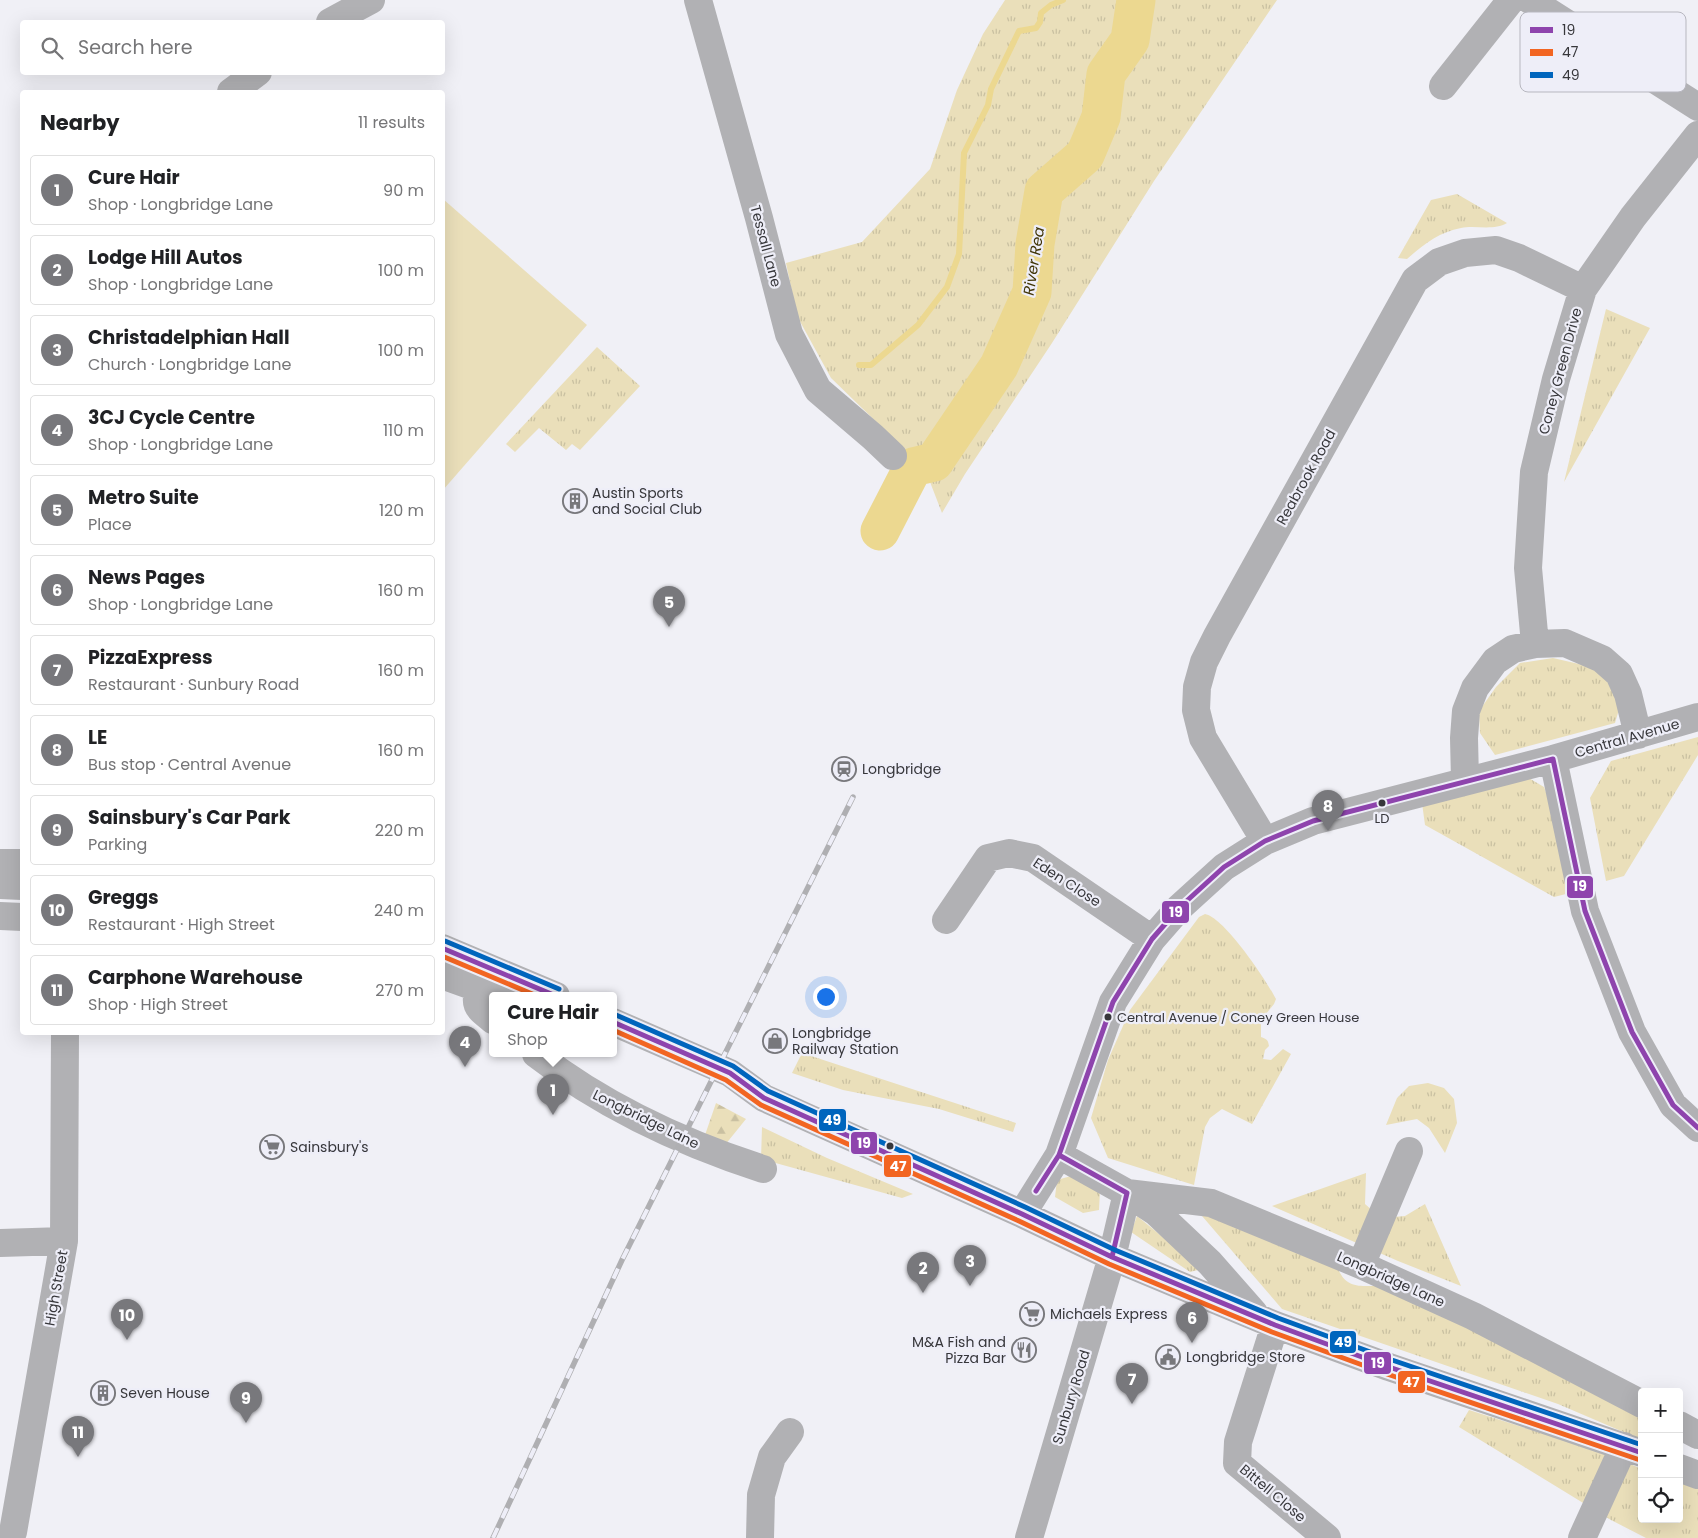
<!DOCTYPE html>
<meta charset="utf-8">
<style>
:root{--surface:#fff;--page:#f2f2f2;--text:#202124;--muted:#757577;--line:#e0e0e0;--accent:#78787c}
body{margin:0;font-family:Poppins,sans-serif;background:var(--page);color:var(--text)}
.controls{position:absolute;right:15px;bottom:15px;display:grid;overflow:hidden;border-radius:5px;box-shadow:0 5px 20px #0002}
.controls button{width:45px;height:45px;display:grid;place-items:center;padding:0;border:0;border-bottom:1px solid var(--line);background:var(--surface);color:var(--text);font:25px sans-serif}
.you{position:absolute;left:825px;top:996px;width:18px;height:18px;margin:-12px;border:4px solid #fff;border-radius:50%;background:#1a73e8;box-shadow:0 0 0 8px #1a73e833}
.badge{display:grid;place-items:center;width:32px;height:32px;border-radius:50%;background:var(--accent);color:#fff;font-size:16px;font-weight:700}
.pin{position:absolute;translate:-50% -41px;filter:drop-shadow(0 1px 2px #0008)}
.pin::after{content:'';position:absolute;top:26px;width:18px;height:15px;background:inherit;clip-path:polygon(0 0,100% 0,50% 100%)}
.popup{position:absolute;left:489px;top:992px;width:128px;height:65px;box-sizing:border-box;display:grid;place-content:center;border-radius:5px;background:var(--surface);filter:drop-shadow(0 1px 4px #0005);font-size:16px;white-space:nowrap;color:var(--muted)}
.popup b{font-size:19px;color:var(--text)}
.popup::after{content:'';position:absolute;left:50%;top:100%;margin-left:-10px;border:10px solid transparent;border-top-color:var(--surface)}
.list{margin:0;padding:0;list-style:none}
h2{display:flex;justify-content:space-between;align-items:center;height:65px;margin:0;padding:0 20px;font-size:21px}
h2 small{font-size:16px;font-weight:400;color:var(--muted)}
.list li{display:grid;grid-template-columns:32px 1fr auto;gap:15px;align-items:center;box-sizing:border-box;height:70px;margin:0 10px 10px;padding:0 10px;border:1px solid var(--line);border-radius:5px}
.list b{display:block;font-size:19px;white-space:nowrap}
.list p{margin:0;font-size:16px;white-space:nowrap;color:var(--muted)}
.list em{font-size:16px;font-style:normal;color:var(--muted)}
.icon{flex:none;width:28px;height:28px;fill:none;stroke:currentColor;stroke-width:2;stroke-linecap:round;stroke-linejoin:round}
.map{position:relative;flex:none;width:1698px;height:1538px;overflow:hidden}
.search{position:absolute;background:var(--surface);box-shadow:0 5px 20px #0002;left:20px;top:20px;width:425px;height:55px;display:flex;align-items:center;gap:12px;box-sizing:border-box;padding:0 18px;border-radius:5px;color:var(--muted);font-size:19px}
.panel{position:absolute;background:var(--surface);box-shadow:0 5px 20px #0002;left:20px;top:90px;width:425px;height:945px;border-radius:5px}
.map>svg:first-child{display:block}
.grass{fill:url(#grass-tufts)}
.forest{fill:url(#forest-firs)}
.pitch{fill:#eadfba}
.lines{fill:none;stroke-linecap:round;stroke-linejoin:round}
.stream{stroke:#ecd890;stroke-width:6}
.river{stroke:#ecd890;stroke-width:39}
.minor{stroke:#b1b1b4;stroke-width:28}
.rail-casing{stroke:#afafb2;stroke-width:5.5}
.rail{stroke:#eeeef8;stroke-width:4;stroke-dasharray:11;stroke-linecap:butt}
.bus-1-casing{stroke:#eeeef8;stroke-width:9}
.bus-2-casing{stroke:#eeeef8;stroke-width:9}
.bus-3-casing{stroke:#eeeef8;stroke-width:9}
.bus-1{stroke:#8e44ad;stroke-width:5}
.bus-2{stroke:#f26522;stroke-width:5}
.bus-3{stroke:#0065bd;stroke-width:5}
.bus-dot{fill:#37373b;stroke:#eeeef8;stroke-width:2}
.labels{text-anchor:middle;stroke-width:4.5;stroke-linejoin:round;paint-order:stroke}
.bus-label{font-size:13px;fill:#37373b;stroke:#eeeef8}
.street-label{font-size:14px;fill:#37373b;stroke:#eeeef8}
.poi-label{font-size:14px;fill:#37373b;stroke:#eeeef8;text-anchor:start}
.water-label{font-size:15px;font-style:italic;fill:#413506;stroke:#eeeef8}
.key{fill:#eeeef8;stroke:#b7b7bf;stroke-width:1}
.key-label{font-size:14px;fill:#37373b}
.line-badge{stroke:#eeeef8;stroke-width:2}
.badge-label{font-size:14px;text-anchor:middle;font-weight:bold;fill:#fff}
</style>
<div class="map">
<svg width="1698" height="1538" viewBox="0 0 1698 1538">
<defs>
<pattern id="grass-tufts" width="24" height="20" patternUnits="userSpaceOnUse" patternTransform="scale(1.25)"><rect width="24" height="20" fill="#eadfba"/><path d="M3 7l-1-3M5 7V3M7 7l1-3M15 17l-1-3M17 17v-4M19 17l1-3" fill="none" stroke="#c9c0a1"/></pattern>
<pattern id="forest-firs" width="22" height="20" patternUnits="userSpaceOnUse" patternTransform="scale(1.25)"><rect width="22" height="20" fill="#eadfba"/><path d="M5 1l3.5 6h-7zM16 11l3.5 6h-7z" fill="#c9c0a1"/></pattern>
</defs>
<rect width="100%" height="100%" fill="#f0f0f6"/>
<!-- grass -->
<path class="grass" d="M 1005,0 L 1277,0 L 1154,181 L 1052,343 L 965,474 L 942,513 L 925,469 L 831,378 L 797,316 L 786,263 L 862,242 L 930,169 L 957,90 L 983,34 Z
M 1457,194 L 1507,223 C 1494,231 1475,225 1461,228 C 1439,232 1423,245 1407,259 L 1398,258 L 1431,200 Z
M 1606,309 L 1650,328 L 1564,482 Z
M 597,347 L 640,386 L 580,450 L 572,444 L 566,450 L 539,428 L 515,452 L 506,444 Z
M 1553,658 L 1592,667 L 1612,685 L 1620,706 L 1615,723 L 1495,755 L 1480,733 L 1479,711 L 1496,687 L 1520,663 Z
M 1698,737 L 1698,755 L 1624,876 L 1606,881 L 1590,798 L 1611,761 Z
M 1527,777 L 1544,787 L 1555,816 L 1570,893 L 1554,897 L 1425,825 L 1422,803 Z
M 1205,914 C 1224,917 1267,981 1276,999 L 1274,1004 L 1261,1020 L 1261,1037 C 1267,1039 1268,1040 1269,1046 L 1265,1050 L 1263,1059 L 1271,1060 L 1283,1049 L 1291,1054 L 1252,1124 L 1222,1109 L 1210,1118 L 1205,1127 L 1194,1185 L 1108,1158 L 1091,1118 L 1108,1060 L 1130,1010 L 1199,917 Z
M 802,1053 L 1016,1123 L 1013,1132 L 939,1109 L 843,1090 L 792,1073 Z
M 1428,1083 L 1444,1088 L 1454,1099 L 1457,1123 L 1445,1153 L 1429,1128 L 1417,1119 L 1386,1125 L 1397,1098 L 1409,1086 Z
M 762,1127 L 827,1158 L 913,1194 L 902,1198 L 761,1159 Z
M 1366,1173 L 1365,1204 L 1381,1218 L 1405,1216 L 1425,1204 L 1461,1286 L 1398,1261 L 1272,1206 Z
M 1071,1176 L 1100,1191 L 1099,1210 L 1083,1213 L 1055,1197 L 1057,1180 Z
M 1196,1209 L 1336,1264 C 1345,1289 1357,1286 1381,1286 L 1642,1414 L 1642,1440 L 1558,1404 L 1282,1309 Z
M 1137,1216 L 1202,1269 L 1190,1272 L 1131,1232 Z
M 1469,1410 L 1604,1453 L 1642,1469 L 1642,1519 L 1679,1519 L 1679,1482 L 1698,1488 L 1698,1538 L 1646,1538 L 1611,1520 L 1459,1427 Z"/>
<!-- forest -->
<path class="forest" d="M 716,1103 L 746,1119 L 725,1145 L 705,1135 Z"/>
<!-- pitch -->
<path class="pitch" d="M 443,199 L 587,325 L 443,490 Z"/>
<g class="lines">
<!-- stream -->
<path class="stream" d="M 859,365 L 871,365 L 918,325 L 947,287 L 959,254 L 964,153 L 988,105 L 991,89 L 1019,31 L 1036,28 L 1040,22 L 1041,13 L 1051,5 L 1063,0"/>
<!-- river -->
<path class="river" d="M 880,531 L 913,467 L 934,462 L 999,366 L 1032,292 L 1035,244 L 1044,191 L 1085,155 L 1101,117 L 1106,74 L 1130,40 L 1136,0"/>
<!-- minor -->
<path class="minor" d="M 698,0 L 759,218 L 789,334 L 818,390 L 873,437 L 893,456
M 1530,0 L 1698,107
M 330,22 L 371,0
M 1443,86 L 1511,0
M 231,92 L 258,72
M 1535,644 L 1528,568 L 1534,472 L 1556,379 L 1583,289 L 1633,217 L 1698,135
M 1553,759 L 1585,911 L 1632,1032 L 1673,1105 L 1698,1128
M 1465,780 L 1464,738 L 1466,711 L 1475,688 L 1495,661 L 1513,649 L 1535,644 L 1565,643 L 1602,659 L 1619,674 L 1628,694 L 1638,735
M 1265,841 L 1203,738 L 1196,710 L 1197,687 L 1204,662 L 1217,636 L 1415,280 L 1439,262 L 1465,253 L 1496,250 L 1519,258 L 1583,289
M 0,863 L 22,863
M 0,885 L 22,886
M 0,916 L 22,917
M 946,920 L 988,858 L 1009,853 L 1033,858 L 1152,939
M 442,948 L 556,996
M 442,975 L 500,996
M 479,988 C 473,1007 479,1008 493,1020
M 613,1022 L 730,1073 L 764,1098 L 1022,1214 L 1112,1257 L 1275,1325 L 1389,1367 L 1642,1453
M 536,1054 C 603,1106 683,1143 763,1169
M 1059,1155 L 1113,1002 L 1152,939 L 1180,907 L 1224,867 L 1265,841 L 1313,821 L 1553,759 L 1698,717
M 1127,1193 L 1211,1203 L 1361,1265 L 1473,1316 L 1642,1404
M 1022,1214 L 1059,1155 L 1127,1193 L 1156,1212 L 1210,1263 L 1254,1313
M 0,1243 L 64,1241
M 1361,1265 L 1409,1151
M 1275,1325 L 1238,1442 L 1237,1463 L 1327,1538
M 1679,1425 L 1698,1435
M 1679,1468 L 1698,1475
M 8,1538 L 13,1532 L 64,1241 L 65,1032
M 760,1538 L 761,1495 L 772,1457 L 790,1432
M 1029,1538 L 1112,1257 L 1127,1193
M 1582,1538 L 1624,1446"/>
<defs>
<path id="rail" d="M 493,1538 L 622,1260 L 853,797"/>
</defs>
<!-- rail casing -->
<use href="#rail" class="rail-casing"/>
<!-- rail -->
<use href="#rail" class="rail"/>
<defs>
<path id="bus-1" d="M 442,948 L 556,996
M 613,1022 L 730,1073 L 764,1098 L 1022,1214 L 1112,1257 L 1275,1325 L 1389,1367 L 1642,1453
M 1059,1155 L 1113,1002 L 1152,939 L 1180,907 L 1224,867 L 1265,841 L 1313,821 L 1553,759 L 1585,911 L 1632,1032 L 1673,1105 L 1698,1128
M 1036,1191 L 1059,1155 L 1127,1193 L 1112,1257"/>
<path id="bus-2" d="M 442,956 L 537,996
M 613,1030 L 726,1080 L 761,1105 L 1019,1221 L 1109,1264 L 1272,1332 L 1387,1374 L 1640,1460"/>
<path id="bus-3" d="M 445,941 L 559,989
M 616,1015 L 733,1066 L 768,1091 L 1025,1207 L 1115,1250 L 1278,1318 L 1392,1360 L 1642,1445"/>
</defs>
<!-- bus-1 casing -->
<use href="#bus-1" class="bus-1-casing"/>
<!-- bus-2 casing -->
<use href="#bus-2" class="bus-2-casing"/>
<!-- bus-3 casing -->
<use href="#bus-3" class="bus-3-casing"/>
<!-- bus-1 -->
<use href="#bus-1" class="bus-1"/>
<!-- bus-2 -->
<use href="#bus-2" class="bus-2"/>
<!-- bus-3 -->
<use href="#bus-3" class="bus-3"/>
</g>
<!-- icons -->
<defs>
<symbol id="building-ring" viewBox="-11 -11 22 22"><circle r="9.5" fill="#eeeef8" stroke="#78787c" stroke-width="1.5"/><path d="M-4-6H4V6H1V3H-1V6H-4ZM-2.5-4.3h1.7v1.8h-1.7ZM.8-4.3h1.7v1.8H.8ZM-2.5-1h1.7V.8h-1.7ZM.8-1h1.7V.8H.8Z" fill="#78787c"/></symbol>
<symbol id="station-ring" viewBox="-11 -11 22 22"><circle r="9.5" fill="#eeeef8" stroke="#78787c" stroke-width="1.5"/><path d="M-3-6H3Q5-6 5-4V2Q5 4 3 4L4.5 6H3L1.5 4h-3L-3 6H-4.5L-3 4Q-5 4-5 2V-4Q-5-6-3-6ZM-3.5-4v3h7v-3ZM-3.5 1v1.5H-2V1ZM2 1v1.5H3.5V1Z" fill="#78787c"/></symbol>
<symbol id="shop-ring" viewBox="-11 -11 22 22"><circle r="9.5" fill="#eeeef8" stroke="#78787c" stroke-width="1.5"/><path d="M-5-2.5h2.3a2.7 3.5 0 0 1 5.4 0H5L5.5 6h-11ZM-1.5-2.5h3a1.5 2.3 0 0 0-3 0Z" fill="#78787c"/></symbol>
<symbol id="supermarket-ring" viewBox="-11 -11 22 22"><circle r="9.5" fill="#eeeef8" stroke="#78787c" stroke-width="1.5"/><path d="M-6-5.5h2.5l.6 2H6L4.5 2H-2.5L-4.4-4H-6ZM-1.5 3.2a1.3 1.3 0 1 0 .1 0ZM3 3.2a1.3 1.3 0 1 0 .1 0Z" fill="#78787c"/></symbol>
<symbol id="restaurant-ring" viewBox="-11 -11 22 22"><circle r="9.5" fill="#eeeef8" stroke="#78787c" stroke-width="1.5"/><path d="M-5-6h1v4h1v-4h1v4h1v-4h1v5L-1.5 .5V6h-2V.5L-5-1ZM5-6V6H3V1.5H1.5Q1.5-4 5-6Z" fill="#78787c"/></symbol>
<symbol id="civic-ring" viewBox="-11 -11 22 22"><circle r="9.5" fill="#eeeef8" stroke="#78787c" stroke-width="1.5"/><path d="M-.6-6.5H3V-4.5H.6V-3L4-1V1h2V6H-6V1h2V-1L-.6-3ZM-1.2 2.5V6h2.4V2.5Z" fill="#78787c"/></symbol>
</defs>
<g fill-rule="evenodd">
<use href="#building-ring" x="561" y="487" width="28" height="28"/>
<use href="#station-ring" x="830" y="755" width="28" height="28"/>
<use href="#shop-ring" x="761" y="1027" width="28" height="28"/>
<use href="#supermarket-ring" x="258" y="1133" width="28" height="28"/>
<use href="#supermarket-ring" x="1018" y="1300" width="28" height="28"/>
<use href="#restaurant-ring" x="1010" y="1336" width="28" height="28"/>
<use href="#civic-ring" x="1154" y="1343" width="28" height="28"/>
<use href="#building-ring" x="89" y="1379" width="28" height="28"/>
</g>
<!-- markers -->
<g class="bus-dot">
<circle cx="1382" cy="803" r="4.5"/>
<circle cx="1108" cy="1017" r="4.5"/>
<circle cx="890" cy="1146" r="4.5"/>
</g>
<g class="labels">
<!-- bus labels -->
<g class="bus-label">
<text x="1382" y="823">LD</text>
<text x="1117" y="1022" text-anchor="start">Central Avenue / Coney Green House</text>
</g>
<!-- street labels -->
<g class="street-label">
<text transform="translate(766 246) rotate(75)" y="5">Tessall Lane</text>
<text transform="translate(1560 371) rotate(-75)" y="5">Coney Green Drive</text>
<text transform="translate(1306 477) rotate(-61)" y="5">Reabrook Road</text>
<text transform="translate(1627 738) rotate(-16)" y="5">Central Avenue</text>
<text transform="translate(1067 882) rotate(33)" y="5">Eden Close</text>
<text transform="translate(646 1119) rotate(26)" y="5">Longbridge Lane</text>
<text transform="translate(1391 1279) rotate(24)" y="5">Longbridge Lane</text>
<text transform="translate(56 1288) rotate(-80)" y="5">High Street</text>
<text transform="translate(1071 1397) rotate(-73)" y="5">Sunbury Road</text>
<text transform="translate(1273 1493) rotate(40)" y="5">Bittell Close</text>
</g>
<!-- poi labels -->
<g class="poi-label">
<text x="592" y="498">Austin Sports<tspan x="592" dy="16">and Social Club</tspan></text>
<text x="862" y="774">Longbridge</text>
<text x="792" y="1038">Longbridge<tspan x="792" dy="16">Railway Station</tspan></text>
<text x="290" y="1152">Sainsbury's</text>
<text x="1050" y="1319">Michaels Express</text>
<text x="1006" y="1347" text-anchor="end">M&amp;A Fish and<tspan x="1006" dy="16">Pizza Bar</tspan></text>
<text x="1186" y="1362">Longbridge Store</text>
<text x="120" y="1398">Seven House</text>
</g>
<!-- water labels -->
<g class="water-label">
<text transform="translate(1034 261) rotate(-81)" y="5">River Rea</text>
</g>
</g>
<!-- legend -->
<rect x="1520" y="12" width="166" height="80" rx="8" class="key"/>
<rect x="1530" y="27" width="23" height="6" fill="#8e44ad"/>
<rect x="1530" y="49" width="23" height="7" fill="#f26522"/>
<rect x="1530" y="72" width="23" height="6" fill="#0065bd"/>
<g class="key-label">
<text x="1562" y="35">19</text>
<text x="1562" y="57">47</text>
<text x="1562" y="80">49</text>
</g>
<g class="line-badge">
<rect x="1566" y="875" width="28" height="24" rx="5" fill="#8e44ad"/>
<rect x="1161" y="900" width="29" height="24" rx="5" fill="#8e44ad"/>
<rect x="818" y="1108" width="29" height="24" rx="5" fill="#0065bd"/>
<rect x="850" y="1131" width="28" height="24" rx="5" fill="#8e44ad"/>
<rect x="883" y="1154" width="29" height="24" rx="5" fill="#f26522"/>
<rect x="1329" y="1330" width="28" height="24" rx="5" fill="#0065bd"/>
<rect x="1363" y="1351" width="29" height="24" rx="5" fill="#8e44ad"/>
<rect x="1397" y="1370" width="29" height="24" rx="5" fill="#f26522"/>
</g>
<g class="badge-label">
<text x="1580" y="891">19</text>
<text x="1176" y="917">19</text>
<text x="832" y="1125">49</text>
<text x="864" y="1148">19</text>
<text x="898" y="1171">47</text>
<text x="1343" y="1347">49</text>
<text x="1378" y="1368">19</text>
<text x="1411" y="1387">47</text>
</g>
</svg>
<div class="controls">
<button>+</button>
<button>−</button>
<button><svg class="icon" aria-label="locate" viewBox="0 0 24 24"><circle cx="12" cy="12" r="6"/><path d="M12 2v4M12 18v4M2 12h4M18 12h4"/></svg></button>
</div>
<div class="you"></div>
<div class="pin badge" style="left:553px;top:1115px">1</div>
<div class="popup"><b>Cure Hair</b>Shop</div>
<div class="pin badge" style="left:923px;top:1293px">2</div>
<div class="pin badge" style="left:970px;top:1286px">3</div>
<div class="pin badge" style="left:465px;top:1067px">4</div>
<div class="pin badge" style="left:669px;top:627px">5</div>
<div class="pin badge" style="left:1192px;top:1343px">6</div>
<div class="pin badge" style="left:1132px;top:1404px">7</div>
<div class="pin badge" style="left:1328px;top:831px">8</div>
<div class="pin badge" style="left:246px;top:1423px">9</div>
<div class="pin badge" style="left:127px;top:1340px">10</div>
<div class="pin badge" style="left:78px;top:1457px">11</div>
<div class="search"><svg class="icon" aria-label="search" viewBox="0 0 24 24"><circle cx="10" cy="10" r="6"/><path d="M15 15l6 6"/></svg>Search here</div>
<section class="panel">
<h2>Nearby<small>11 results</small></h2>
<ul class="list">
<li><span class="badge">1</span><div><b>Cure Hair</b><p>Shop · Longbridge Lane</p></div><em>90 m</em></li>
<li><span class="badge">2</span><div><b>Lodge Hill Autos</b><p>Shop · Longbridge Lane</p></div><em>100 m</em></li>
<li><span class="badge">3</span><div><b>Christadelphian Hall</b><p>Church · Longbridge Lane</p></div><em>100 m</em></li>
<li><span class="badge">4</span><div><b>3CJ Cycle Centre</b><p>Shop · Longbridge Lane</p></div><em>110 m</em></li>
<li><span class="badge">5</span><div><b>Metro Suite</b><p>Place</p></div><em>120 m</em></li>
<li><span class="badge">6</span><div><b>News Pages</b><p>Shop · Longbridge Lane</p></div><em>160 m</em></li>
<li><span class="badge">7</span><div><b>PizzaExpress</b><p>Restaurant · Sunbury Road</p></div><em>160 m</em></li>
<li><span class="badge">8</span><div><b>LE</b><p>Bus stop · Central Avenue</p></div><em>160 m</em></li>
<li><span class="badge">9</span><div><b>Sainsbury's Car Park</b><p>Parking</p></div><em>220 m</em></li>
<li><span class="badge">10</span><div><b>Greggs</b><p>Restaurant · High Street</p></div><em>240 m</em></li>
<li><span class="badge">11</span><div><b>Carphone Warehouse</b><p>Shop · High Street</p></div><em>270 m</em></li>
</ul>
</section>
</div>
